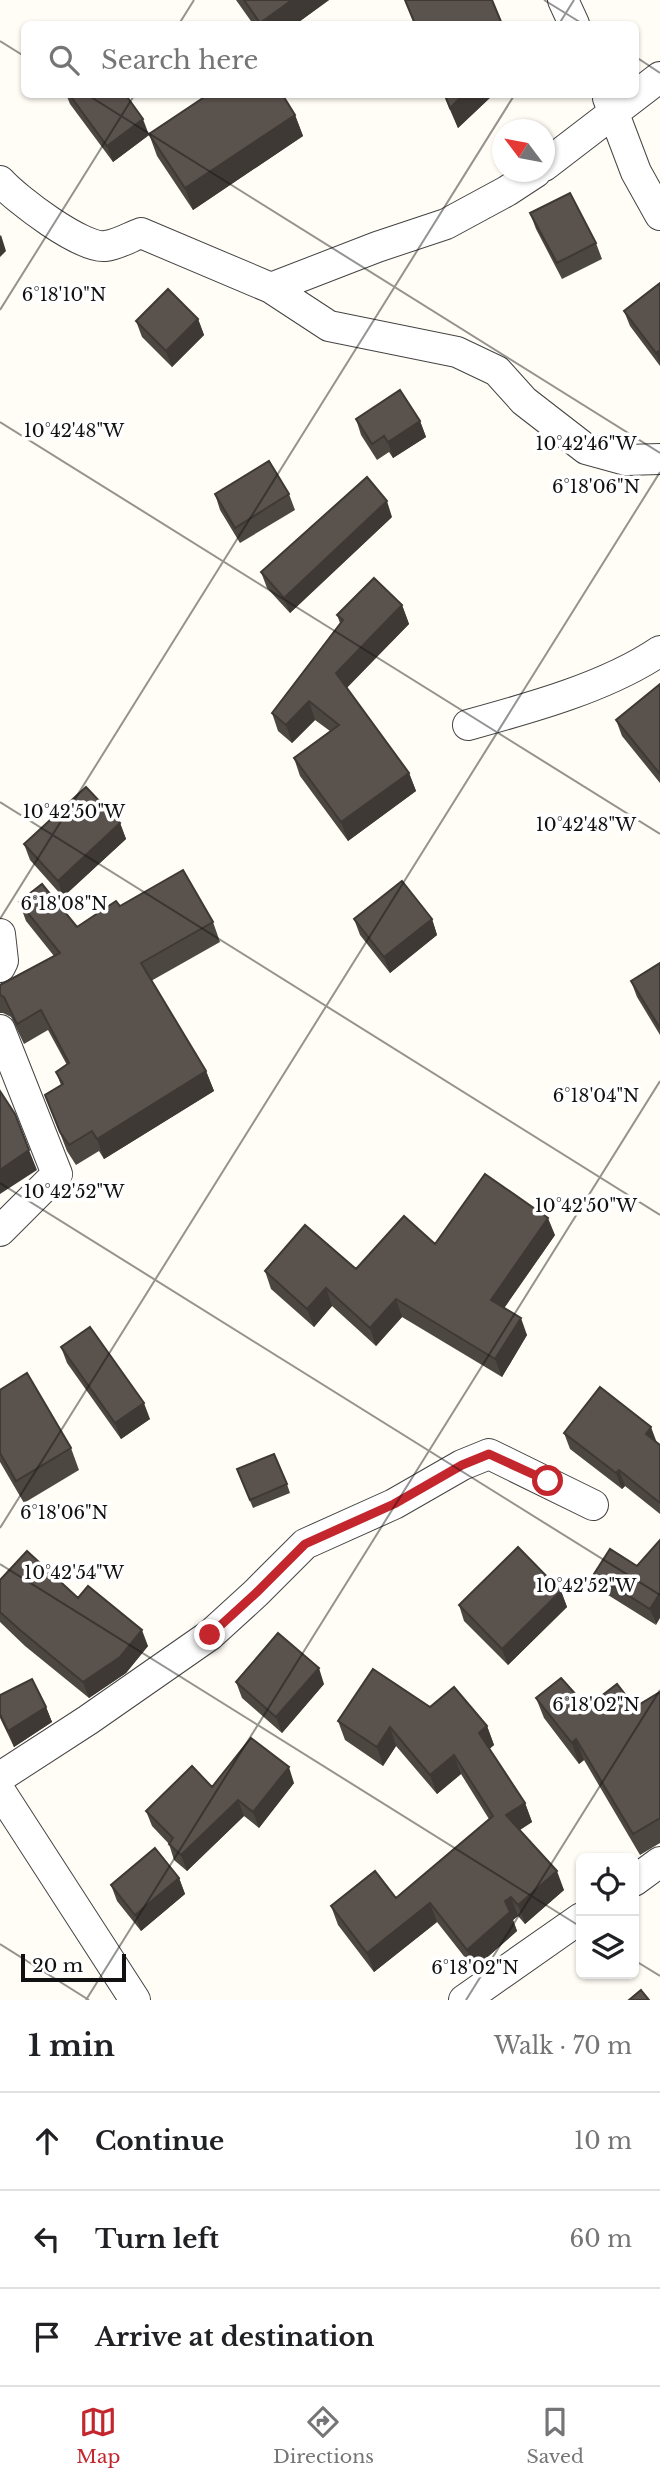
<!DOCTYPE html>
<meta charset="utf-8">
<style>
:root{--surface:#fff;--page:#f2f2f2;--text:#202124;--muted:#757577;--line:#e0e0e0;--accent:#c4262e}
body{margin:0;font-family:"Libre Baskerville",serif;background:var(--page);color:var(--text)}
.controls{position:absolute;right:21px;bottom:21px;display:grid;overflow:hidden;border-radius:10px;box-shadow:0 2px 5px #0004}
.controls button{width:63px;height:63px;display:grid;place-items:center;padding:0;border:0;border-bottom:2px solid var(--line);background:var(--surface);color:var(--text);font:35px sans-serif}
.compass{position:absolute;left:492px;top:119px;width:63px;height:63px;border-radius:50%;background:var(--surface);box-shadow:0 2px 5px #0004;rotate:302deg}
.scale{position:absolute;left:21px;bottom:18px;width:105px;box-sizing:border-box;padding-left:7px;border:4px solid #111;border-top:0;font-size:19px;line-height:24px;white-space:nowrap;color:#111;-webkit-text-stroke:5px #fff;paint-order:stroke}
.stop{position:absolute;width:21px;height:21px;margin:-16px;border:5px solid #c4262e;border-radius:50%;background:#fff}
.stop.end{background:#c4262e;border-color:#fff;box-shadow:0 2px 7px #0008}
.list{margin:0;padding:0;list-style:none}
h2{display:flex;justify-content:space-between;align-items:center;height:91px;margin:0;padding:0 28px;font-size:30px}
h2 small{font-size:23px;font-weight:400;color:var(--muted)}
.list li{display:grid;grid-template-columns:46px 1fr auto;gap:21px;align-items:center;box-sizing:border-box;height:98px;padding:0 28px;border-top:2px solid var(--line)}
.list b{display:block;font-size:26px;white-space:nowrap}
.list em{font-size:23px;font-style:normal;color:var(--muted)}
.icon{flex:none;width:38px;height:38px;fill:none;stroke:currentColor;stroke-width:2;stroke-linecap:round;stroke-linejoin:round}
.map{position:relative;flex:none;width:660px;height:2000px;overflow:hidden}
.search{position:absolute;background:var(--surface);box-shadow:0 2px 5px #0004;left:21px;right:21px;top:21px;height:77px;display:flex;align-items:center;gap:18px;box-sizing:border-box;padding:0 24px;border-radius:10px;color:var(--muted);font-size:26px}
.sheet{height:385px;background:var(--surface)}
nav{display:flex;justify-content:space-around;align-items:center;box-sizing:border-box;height:98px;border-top:2px solid var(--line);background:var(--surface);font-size:19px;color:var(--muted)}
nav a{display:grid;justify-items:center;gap:4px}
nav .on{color:var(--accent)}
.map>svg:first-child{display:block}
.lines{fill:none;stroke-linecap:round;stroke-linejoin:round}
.street-casing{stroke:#444;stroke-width:32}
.street{stroke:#fff;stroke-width:30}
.wall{fill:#4d4742}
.shaded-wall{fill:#3f3936}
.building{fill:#5a524d;stroke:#3f3936;stroke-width:2}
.route{stroke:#c4262e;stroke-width:9}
.ticks{fill:none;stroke:#111;stroke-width:2;stroke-opacity:0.45}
.ticks-label{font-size:18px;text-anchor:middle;fill:#111;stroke:#fff;stroke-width:7;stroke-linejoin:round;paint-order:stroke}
</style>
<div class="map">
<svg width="660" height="2000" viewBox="0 0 660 2000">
<rect width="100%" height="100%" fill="#fffdf5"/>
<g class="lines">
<defs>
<path id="street" d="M 563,0 L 574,24
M 608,98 L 636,172 L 660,215
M 544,166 L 660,77
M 0,181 C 16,199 82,249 105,246 C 117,245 130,237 141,233 L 271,288 L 329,326 L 457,352 L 497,371 L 524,401 L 586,449 L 626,460 L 660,459
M 271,288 L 377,247 L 446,224 L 507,191 L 536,172
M 468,725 C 530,708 607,687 660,651
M 0,934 L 3,961 L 0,967
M 0,1030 L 57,1174 L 0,1231
M 0,1777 L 88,1720 L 210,1635 L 256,1593 L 305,1544 L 394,1504 L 462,1465 L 489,1454 L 593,1505
M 0,1791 L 135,2000
M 634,1881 L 660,1862
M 464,2000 L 581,1918"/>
</defs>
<!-- street casing -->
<use href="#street" class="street-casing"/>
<!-- street -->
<use href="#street" class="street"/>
</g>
<!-- wall -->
<path class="wall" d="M 236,0 L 329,0 L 296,24 L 253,24 Z
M 66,94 L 125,94 L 149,135 L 113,162 L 70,104 Z
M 443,94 L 494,94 L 458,128 Z
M 295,115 L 303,136 L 193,210 L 157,156 L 149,134 Z
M 530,213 L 596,243 L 602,259 L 562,279 L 536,229 Z
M 660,283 L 660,366 L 630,326 L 624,311 Z
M 198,319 L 204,335 L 172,367 L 142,337 L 136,321 Z
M 356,419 L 420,421 L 426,437 L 393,458 L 389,452 L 377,460 L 361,435 Z
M 215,494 L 289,494 L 295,510 L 240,543 L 220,510 Z
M 392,517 L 290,613 L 267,588 L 261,572 Z
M 402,605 L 409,624 L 346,688 L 409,773 L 416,791 L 348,841 L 300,776 L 294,758 L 330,731 L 315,720 L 292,743 L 278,731 L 272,713 L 340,623 L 337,615 Z
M 660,684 L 660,783 L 622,736 L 616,720 Z
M 120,823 L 126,839 L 63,897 L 30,860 L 24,844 Z
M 19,902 L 77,927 L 120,906 L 213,922 L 220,942 L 151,981 L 206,1071 L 214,1091 L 104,1159 L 99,1151 L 76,1165 L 67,1151 L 45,1095 L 61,1085 L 56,1072 L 67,1065 L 48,1030 L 24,1044 L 11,1017 L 3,1013 L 0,1013 L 0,985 L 54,956 L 26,921 Z
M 354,919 L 432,919 L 437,935 L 390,973 L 360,935 Z
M 660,963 L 660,1035 L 637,997 L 631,981 Z
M 555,1235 L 504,1308 L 527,1335 L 502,1377 L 402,1317 L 376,1346 L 332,1306 L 314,1327 L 271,1289 L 265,1271 L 356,1269 L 435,1244 Z
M 61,1347 L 150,1419 L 121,1439 L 67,1363 Z
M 0,1390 L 71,1448 L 79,1470 L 24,1503 L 0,1462 Z
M 564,1433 L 657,1443 L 660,1445 L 660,1514 L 625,1486 L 622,1489 L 570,1449 Z
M 240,1477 L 287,1484 L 290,1493 L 253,1508 Z
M 637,1566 L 656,1625 L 600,1590 L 594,1574 Z
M 0,1580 L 78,1598 L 148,1646 L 126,1673 L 89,1698 L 25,1646 L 0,1622 Z
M 561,1591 L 567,1607 L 508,1665 L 464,1621 L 459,1605 Z
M 236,1682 L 324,1684 L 282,1733 L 242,1698 Z
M 660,1692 L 660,1843 L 640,1855 L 584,1760 L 579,1764 L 544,1718 L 536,1698 L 587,1707 L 635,1707 Z
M 0,1695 L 46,1707 L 52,1722 L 14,1747 L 0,1718 Z
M 430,1707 L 487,1726 L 494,1745 L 489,1749 L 525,1803 L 532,1822 L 520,1830 L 564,1890 L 525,1924 L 518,1916 L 513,1920 L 517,1931 L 474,1969 L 437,1922 L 374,1972 L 338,1925 L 331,1906 L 396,1898 L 489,1819 L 461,1774 L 437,1794 L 396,1746 L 383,1766 L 345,1740 L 338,1721 Z
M 294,1783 L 259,1828 L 244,1816 L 187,1871 L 174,1860 L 169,1844 L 152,1826 L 146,1811 L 212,1787 Z
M 179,1878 L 185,1894 L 141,1931 L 117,1901 L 111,1885 Z"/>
<!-- shaded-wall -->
<path class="shaded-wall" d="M 292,0 L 329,0 L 296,24 L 261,24 L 260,23 Z
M 464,94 L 494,94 L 458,128 L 450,108 Z
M 295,115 L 303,136 L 193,210 L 185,188 Z
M 143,119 L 149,135 L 113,162 L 107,146 Z
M 1,235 L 6,251 L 0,257 L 0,236 Z
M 198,319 L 204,335 L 172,367 L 166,351 Z
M 660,350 L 660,364 L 656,353 Z
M 420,421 L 426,437 L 393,458 L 388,442 Z
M 387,501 L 392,517 L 290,613 L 284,598 Z
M 402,605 L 409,624 L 343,692 L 336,673 Z
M 309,701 L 315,720 L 292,743 L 286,725 Z
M 409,773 L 416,791 L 348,841 L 341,822 Z
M 120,823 L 126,839 L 63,897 L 58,881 Z
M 432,919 L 437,935 L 390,973 L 384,957 Z
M 206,1071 L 214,1091 L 104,1159 L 97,1139 Z
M 29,1150 L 37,1170 L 0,1194 L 0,1170 Z
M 548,1218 L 555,1235 L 498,1317 L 491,1300 Z
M 326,1288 L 332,1306 L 314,1327 L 307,1309 Z
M 396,1299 L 402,1317 L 376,1346 L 370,1328 Z
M 521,1318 L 527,1335 L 502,1377 L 495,1359 Z
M 144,1403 L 150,1419 L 121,1439 L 115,1423 Z
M 651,1427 L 657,1443 L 646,1434 Z
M 619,1470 L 625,1486 L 622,1489 L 616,1473 Z
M 561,1591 L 567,1607 L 508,1665 L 502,1649 Z
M 660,1593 L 660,1618 L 656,1625 L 650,1609 Z
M 142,1630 L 148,1646 L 126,1673 L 89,1698 L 83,1682 Z
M 319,1668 L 324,1684 L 282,1733 L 276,1717 Z
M 46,1707 L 52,1722 L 14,1747 L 8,1731 Z
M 487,1726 L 494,1745 L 486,1752 L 479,1733 Z
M 390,1727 L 396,1746 L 383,1766 L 377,1747 Z
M 576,1739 L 584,1760 L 579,1764 L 572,1743 Z
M 454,1755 L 461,1774 L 437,1794 L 430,1775 Z
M 289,1767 L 294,1783 L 259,1828 L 253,1812 Z
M 238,1800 L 244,1816 L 187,1871 L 181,1855 Z
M 525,1803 L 532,1822 L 513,1834 L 506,1815 Z
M 557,1871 L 564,1890 L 525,1924 L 518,1905 Z
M 179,1878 L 185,1894 L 141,1931 L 135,1915 Z
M 511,1897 L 518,1916 L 513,1920 L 517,1931 L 474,1969 L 467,1950 L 505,1901 Z
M 430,1903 L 437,1922 L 374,1972 L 367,1953 Z"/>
<!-- building -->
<path class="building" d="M 244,0 L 292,0 L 260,23 Z
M 405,0 L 492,0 L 502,24 L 415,24 Z
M 69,94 L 125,94 L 143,119 L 107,146 Z
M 209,94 L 282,94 L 295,115 L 185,188 L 149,134 Z
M 445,94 L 464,94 L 450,108 Z
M 570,193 L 596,243 L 557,263 L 530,213 Z
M 660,283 L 660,350 L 656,353 L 624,311 Z
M 168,289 L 198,319 L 166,351 L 136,321 Z
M 400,390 L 420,421 L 388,442 L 384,436 L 372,444 L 356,419 Z
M 269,461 L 289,494 L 235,528 L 215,494 Z
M 367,477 L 387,501 L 284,598 L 261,572 Z
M 374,578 L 402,605 L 336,673 L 409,773 L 341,822 L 294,758 L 339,725 L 309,701 L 286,725 L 272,713 L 343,620 L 337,615 Z
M 660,684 L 660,774 L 616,720 Z
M 86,787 L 120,823 L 58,881 L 24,844 Z
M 183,870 L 213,922 L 141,963 L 206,1071 L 97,1139 L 92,1131 L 69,1145 L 60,1132 L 45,1095 L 63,1084 L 56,1072 L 69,1063 L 41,1010 L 17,1024 L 4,997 L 0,995 L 0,985 L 60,953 L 19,902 L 42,884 L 77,927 L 116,901 L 120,906 Z
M 402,881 L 432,919 L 384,957 L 354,919 Z
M 660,963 L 660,1028 L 631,981 Z
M 0,1091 L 15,1114 L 29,1150 L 0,1170 Z
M 485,1174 L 548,1218 L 491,1300 L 521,1318 L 495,1359 L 396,1299 L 370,1328 L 326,1288 L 307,1309 L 265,1271 L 305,1225 L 356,1269 L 404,1216 L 435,1244 Z
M 90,1327 L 144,1403 L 115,1423 L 61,1347 Z
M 27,1373 L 71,1448 L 16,1481 L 0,1453 L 0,1390 Z
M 600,1387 L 651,1427 L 646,1434 L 660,1445 L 660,1503 L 619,1470 L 616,1473 L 564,1433 Z
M 274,1454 L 287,1484 L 250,1500 L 237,1469 Z
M 660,1540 L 660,1593 L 650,1609 L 594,1574 L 610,1549 L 637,1566 Z
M 518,1547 L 561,1591 L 502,1649 L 459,1605 Z
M 27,1551 L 78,1598 L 88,1586 L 142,1630 L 120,1657 L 83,1682 L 20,1630 L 0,1612 L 0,1580 Z
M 278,1633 L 319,1668 L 276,1717 L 236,1682 Z
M 373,1669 L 430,1707 L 454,1687 L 487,1726 L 479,1733 L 525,1803 L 506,1815 L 557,1871 L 518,1905 L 511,1897 L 505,1901 L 510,1912 L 467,1950 L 430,1903 L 367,1953 L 331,1906 L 375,1871 L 396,1898 L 493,1816 L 454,1755 L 430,1775 L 390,1727 L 377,1747 L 338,1721 Z
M 561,1678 L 587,1707 L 617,1684 L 635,1707 L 660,1692 L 660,1818 L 633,1834 L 576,1739 L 572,1743 L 536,1698 Z
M 32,1679 L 46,1707 L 8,1731 L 0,1714 L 0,1695 Z
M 251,1738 L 289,1767 L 253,1812 L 238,1800 L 181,1855 L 169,1844 L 173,1838 L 146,1811 L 192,1766 L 212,1787 Z
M 155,1848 L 179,1878 L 135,1915 L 111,1885 Z
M 641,1990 L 649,2000 L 629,2000 Z"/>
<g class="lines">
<!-- route -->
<path class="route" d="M 210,1635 L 256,1593 L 305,1544 L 394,1504 L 462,1465 L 489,1454 L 548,1481"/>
</g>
<!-- ticks -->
<path class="ticks" d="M 544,0 L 583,24M 179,24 L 194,0M 559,24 L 574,0M 0,41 L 24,56M 636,57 L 660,73M 86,94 L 660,453M 0,310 L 135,94M 0,422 L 660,834M 0,802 L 660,1215M 0,919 L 515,94M 0,1183 L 660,1595M 0,1528 L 660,472M 0,1564 L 581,1927M 0,1944 L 89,2000M 634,1960 L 660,1976M 86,2000 L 660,1081M 466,2000 L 660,1690"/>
<g class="ticks-label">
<text x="64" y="301">6°18'10"N</text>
<text x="74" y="437">10°42'48"W</text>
<text x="586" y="450">10°42'46"W</text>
<text x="596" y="493">6°18'06"N</text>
<text x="74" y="818">10°42'50"W</text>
<text x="586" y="831">10°42'48"W</text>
<text x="64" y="910">6°18'08"N</text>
<text x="596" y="1102">6°18'04"N</text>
<text x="74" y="1198">10°42'52"W</text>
<text x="586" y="1212">10°42'50"W</text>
<text x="64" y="1519">6°18'06"N</text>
<text x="74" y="1579">10°42'54"W</text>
<text x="586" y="1592">10°42'52"W</text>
<text x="596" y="1711">6°18'02"N</text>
<text x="475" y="1974">6°18'02"N</text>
</g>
</svg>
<div class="controls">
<button><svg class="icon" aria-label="locate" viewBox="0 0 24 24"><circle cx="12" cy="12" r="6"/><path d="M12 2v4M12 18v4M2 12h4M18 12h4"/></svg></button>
<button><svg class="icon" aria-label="layers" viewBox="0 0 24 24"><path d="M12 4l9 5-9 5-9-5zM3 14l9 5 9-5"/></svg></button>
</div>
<svg class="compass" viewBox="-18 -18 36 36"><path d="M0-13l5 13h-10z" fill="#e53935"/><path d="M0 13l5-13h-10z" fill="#757577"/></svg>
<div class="scale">20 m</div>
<div class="stop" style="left:548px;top:1481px"></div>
<div class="stop end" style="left:210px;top:1635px"></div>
<div class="search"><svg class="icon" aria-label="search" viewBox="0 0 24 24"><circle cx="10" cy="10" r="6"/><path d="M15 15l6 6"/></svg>Search here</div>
</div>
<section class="sheet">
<h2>1 min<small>Walk · 70 m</small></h2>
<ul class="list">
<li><svg class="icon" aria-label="ahead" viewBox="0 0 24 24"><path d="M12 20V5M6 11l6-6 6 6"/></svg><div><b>Continue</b></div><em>10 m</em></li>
<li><svg class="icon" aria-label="left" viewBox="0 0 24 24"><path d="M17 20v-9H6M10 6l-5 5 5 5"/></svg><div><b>Turn left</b></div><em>60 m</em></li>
<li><svg class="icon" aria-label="arrive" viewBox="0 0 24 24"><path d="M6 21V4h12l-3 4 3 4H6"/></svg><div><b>Arrive at destination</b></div></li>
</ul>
</section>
<nav>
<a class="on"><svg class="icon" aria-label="map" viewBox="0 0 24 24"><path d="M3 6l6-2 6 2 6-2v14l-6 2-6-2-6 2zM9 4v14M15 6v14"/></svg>Map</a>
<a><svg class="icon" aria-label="directions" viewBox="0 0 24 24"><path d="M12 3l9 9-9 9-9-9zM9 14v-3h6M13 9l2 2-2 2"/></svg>Directions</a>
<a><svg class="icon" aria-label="saved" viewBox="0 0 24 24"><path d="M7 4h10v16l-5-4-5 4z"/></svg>Saved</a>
</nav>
